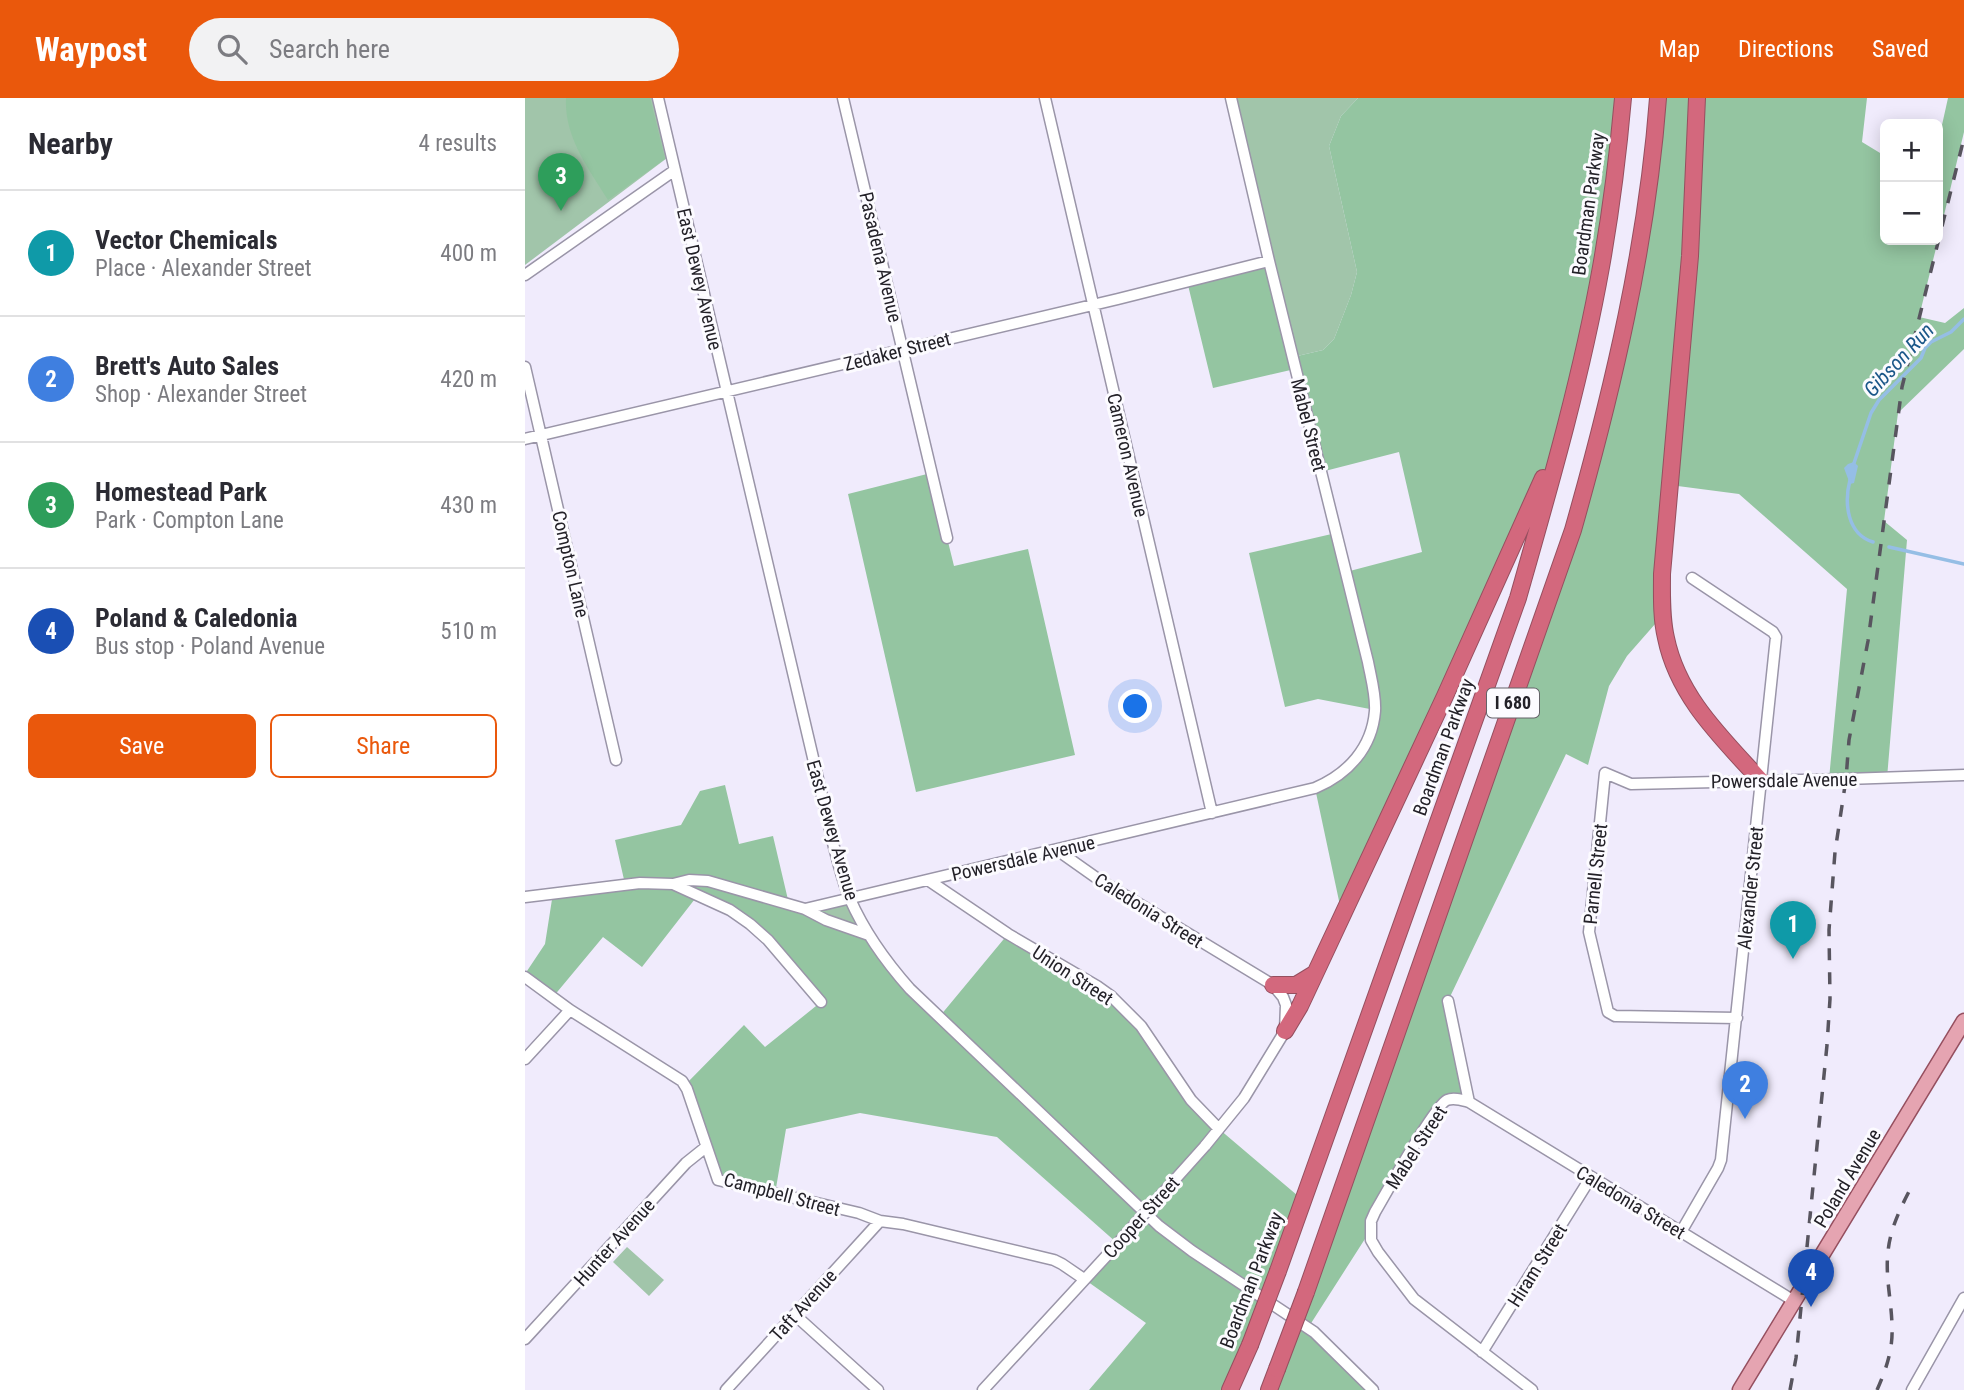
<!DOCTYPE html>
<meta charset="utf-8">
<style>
:root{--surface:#fff;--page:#f2f2f3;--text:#2b2b33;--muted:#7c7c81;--line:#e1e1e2;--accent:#ea580c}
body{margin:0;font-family:"Roboto Condensed",sans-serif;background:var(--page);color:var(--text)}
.controls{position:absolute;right:21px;top:21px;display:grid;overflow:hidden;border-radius:10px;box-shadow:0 4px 18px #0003}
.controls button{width:63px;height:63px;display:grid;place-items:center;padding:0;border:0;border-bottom:2px solid var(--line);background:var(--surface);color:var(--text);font:35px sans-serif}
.you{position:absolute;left:611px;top:609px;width:24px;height:24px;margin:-18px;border:5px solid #fff;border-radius:50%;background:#1a73e8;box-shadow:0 0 0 10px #1a73e833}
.badge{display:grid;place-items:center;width:46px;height:46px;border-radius:50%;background:var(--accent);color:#fff;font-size:23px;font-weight:700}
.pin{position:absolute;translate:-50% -58px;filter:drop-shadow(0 2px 4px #0008)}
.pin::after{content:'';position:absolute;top:37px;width:24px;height:21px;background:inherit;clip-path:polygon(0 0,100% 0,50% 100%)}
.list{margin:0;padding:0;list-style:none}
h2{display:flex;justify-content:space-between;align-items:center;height:91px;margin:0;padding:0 28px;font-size:30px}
h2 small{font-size:23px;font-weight:400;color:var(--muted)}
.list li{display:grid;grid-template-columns:46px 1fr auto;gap:21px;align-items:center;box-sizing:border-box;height:126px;padding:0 28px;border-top:2px solid var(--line)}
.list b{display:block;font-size:26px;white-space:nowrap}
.list p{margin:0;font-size:23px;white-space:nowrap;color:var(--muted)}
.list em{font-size:23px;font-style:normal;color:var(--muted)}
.actions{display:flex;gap:14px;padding:21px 28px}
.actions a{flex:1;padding:16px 0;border:2px solid var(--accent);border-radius:10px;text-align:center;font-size:24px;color:var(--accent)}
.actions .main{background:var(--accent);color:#fff}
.icon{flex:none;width:38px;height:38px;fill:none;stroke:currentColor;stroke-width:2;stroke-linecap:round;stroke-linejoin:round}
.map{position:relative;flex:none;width:1439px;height:1292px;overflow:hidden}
header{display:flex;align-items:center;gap:42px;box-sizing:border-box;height:98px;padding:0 35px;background:var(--accent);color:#fff}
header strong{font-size:33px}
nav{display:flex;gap:38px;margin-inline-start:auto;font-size:24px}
.search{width:490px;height:63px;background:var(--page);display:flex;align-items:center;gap:18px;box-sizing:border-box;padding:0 24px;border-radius:38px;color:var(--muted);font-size:26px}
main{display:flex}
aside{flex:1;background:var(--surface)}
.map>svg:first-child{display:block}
.green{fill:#a1c5aa}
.forest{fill:#94c5a1}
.water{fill:#95bee5}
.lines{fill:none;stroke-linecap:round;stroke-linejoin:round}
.stream{stroke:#95bee5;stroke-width:3.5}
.minor-casing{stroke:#9a95a8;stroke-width:13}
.major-casing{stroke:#954f5f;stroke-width:17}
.highway-casing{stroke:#954f5f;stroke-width:18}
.minor{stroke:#fff;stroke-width:10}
.major{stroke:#e5a4b1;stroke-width:14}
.highway{stroke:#d3687d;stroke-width:16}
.rail{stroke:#58555f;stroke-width:3.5;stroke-dasharray:12 12;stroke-linecap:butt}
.minor-bridge-casing{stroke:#9a95a8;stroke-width:13;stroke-linecap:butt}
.highway-bridge-casing{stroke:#954f5f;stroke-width:18;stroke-linecap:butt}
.minor-bridge{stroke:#fff;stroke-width:10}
.highway-bridge{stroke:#d3687d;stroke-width:16}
.labels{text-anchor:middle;stroke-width:6;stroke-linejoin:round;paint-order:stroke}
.shield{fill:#fcfbff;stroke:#646268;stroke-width:2}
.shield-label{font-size:18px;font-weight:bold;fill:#232128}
.street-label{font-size:19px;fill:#232128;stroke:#fcfbff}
.water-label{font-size:21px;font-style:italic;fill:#1b5789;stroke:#fcfbff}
</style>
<header>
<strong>Waypost</strong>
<div class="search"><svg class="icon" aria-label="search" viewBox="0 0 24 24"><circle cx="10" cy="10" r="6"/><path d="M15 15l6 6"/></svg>Search here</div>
<nav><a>Map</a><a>Directions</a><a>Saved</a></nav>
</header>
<main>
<aside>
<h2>Nearby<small>4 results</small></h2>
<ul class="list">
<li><span class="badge" style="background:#0f9aa8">1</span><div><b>Vector Chemicals</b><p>Place · Alexander Street</p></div><em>400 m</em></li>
<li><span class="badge" style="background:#3f7fe0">2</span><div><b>Brett's Auto Sales</b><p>Shop · Alexander Street</p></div><em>420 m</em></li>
<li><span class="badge" style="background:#2e9e5b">3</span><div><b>Homestead Park</b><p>Park · Compton Lane</p></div><em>430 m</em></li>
<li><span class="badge" style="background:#1a4fb4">4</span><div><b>Poland &amp; Caledonia</b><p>Bus stop · Poland Avenue</p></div><em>510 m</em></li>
</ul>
<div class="actions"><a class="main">Save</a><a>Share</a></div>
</aside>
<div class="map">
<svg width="1439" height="1292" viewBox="0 0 1439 1292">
<rect width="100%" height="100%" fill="#f0ebfc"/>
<!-- green -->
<path class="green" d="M 0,0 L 130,0 L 142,60 L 0,167 Z
M 706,0 L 833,0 L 816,18 L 804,48 L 832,174 L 826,197 L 809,241 L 798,252 L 768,259 Z
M 325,801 L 344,837 L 280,811 Z
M 102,1149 L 139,1182 L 124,1198 L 88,1164 Z"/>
<!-- forest -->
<path class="forest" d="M 41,0 L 125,0 L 140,61 L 83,102 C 64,71 39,39 41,0 Z
M 833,0 L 1098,0 L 1044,312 L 1012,395 L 817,817 L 790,690 L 826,667 L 850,612 L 793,601 L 760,609 L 724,455 L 811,435 L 821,474 L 897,454 L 874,354 L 796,374 L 770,271 L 688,290 L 662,183 L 744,163 L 768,259 L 798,252 L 809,241 L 826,197 L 832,174 L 804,48 L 816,18 Z
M 1133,0 L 1342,0 L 1337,44 L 1360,58 L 1360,142 L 1413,142 L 1394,219 L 1420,225 L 1439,210 L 1439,251 L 1373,315 L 1359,423 L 1382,442 L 1362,680 L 1304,681 L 1322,491 L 1214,396 L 1145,387 L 1138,517 L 1102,558 L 1084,588 L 1063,667 L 1041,656 L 923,903 L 944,1004 L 921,1002 L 845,1133 L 783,1230 L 848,1292 L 744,1292 L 875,925 L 1082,307 Z
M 1423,0 L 1439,0 L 1439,34 L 1413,142 L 1413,45 Z
M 406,375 L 429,468 L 503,451 L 550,657 L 391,694 L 323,396 Z
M 200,687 L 214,746 L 248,738 L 264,806 L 344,837 L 415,918 L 483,836 L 586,898 L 694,1031 L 779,1103 L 705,1292 L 564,1292 L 621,1225 L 559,1181 L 592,1145 L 472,1039 L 335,1015 L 261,1031 L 250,1096 L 193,1082 L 160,987 L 219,927 L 240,949 L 296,904 L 243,842 L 173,797 L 117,869 L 78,839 L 28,899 L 0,876 L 20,846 L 28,795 L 100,786 L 90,742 L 156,727 L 175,693 Z"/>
<!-- water -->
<path class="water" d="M 1329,364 L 1333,368 L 1329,385 L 1325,386 L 1319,370 L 1323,366 Z"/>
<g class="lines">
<!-- stream -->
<path class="stream" d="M 1328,368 L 1346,315 L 1354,302 L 1396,260 L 1400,250 L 1406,244 L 1426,234 L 1439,221
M 1325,382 C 1319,405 1322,436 1348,444
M 1364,449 L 1439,466"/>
<defs>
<path id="minor" d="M 133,0 L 309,749 C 314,767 318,785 325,801 C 340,835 361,864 385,891 L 634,1128 L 667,1153 L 789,1234 L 848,1292
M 318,0 L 422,440
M 520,0 L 687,715
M 0,177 L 150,72
M 0,269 L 91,662
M 0,341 L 593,201 L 744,163
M 532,752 L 573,781 L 748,887 L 758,899 L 761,907 L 760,933 L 719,1000 L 680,1048
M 403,782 L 483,836 L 572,888 L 586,898 L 616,928 L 666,1002 L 694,1031
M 148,786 L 164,782 L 183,783 L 280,811 L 790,690 C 823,676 847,650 850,613 C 851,597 846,580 843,564 L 744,163 L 706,0
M 0,799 L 115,785 L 148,786 L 205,812 L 225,826 L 243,842 L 296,904
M 280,811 L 301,822 L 344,837
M 0,879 L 45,912 L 157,983 L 162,991 L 193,1082 L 334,1115 L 355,1123 L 378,1126 L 529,1162 L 537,1166 L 559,1181
M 923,903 L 944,1004
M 1212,920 L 1090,918 L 1083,914 L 1064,834 L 1080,675 L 1106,686 L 1321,681 L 1439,677
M 0,961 L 45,912
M 1156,1134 L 1193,1070 L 1196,1062 L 1251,539 L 1248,534 L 1167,480
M 270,1217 L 353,1292
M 0,1241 L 161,1065 L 181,1049
M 957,1254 L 1066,1079
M 201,1292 L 355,1123
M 458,1292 L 585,1154
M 1007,1292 L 889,1201 L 853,1154 L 846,1142 L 846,1123 L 850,1114 C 860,1097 910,1007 922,1002 C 929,999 937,1002 944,1004 L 1269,1203
M 1387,1292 L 1439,1200"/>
<path id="major" d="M 1215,1292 L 1439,923"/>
<path id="highway" d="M 1172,0 L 1165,158 L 1137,476 C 1137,497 1136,519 1141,540 C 1153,599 1197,640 1236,683
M 748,887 L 771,887 L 789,876
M 760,933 L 775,908 L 920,598 L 1018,380
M 753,1173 L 993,500 C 1024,391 1056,281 1076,169 C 1086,113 1093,57 1098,0
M 781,1194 L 1048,432 C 1088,291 1122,147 1133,0
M 705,1292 L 725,1247
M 744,1292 L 752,1271"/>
</defs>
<!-- minor casing -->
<use href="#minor" class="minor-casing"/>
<!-- major casing -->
<use href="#major" class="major-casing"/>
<!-- highway casing -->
<use href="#highway" class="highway-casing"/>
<!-- minor -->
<use href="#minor" class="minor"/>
<!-- major -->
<use href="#major" class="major"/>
<!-- highway -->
<use href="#highway" class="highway"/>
<!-- rail -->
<path class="rail" d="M 1265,1292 L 1271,1260 L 1302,947 L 1305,901 L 1304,832 L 1310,754 L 1321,681 L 1324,642 L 1343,543 L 1377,289 L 1439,40
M 1352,1292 C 1361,1272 1368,1251 1367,1230 C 1367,1205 1360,1179 1363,1154 C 1365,1129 1378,1105 1389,1084"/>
<defs>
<path id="minor-bridge" d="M 585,1154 L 680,1048"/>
<path id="highway-bridge" d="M 725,1247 L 753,1173
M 752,1271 L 781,1194"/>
</defs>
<!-- minor-bridge casing -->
<use href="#minor-bridge" class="minor-bridge-casing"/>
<!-- highway-bridge casing -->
<use href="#highway-bridge" class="highway-bridge-casing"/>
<!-- minor-bridge -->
<use href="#minor-bridge" class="minor-bridge"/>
<!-- highway-bridge -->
<use href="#highway-bridge" class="highway-bridge"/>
</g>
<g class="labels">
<!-- shield labels -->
<rect class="shield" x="962" y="590.5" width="52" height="29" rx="5"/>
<g class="shield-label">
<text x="988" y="611">I 680</text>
</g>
<!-- street labels -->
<g class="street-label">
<text transform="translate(1063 106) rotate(-82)" y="7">Boardman Parkway</text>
<text transform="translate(356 159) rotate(77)" y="7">Pasadena Avenue</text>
<text transform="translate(175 181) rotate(77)" y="7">East Dewey Avenue</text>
<text transform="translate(372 253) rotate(-14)" y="7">Zedaker Street</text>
<text transform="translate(784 327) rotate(76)" y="7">Mabel Street</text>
<text transform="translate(603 357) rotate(77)" y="7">Cameron Avenue</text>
<text transform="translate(46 466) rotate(77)" y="7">Compton Lane</text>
<text transform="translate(918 649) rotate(-70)" y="7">Boardman Parkway</text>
<text transform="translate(1259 682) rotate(-1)" y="7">Powersdale Avenue</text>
<text transform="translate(308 732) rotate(74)" y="7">East Dewey Avenue</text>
<text transform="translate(498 760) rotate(-13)" y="7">Powersdale Avenue</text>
<text transform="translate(1070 776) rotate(-84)" y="7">Parnell Street</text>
<text transform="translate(1225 790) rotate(-84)" y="7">Alexander Street</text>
<text transform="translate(624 812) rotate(32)" y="7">Caledonia Street</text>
<text transform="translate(548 877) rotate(33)" y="7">Union Street</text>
<text transform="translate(891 1049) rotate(-57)" y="7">Mabel Street</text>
<text transform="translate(1322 1080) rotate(-59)" y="7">Poland Avenue</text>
<text transform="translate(257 1096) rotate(15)" y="7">Campbell Street</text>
<text transform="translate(1106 1104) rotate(31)" y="7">Caledonia Street</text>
<text transform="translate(616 1119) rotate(-48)" y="7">Cooper Street</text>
<text transform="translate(89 1144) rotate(-48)" y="7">Hunter Avenue</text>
<text transform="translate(1012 1167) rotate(-58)" y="7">Hiram Street</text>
<text transform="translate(726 1182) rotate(-69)" y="7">Boardman Parkway</text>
<text transform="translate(278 1207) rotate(-48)" y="7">Taft Avenue</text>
</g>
<!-- water labels -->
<g class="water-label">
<text transform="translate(1374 262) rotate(-47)" y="7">Gibson Run</text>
</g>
</g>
</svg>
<div class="controls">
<button>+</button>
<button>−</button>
</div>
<div class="you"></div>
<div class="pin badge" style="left:1268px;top:861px;background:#0f9aa8">1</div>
<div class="pin badge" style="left:1220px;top:1021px;background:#3f7fe0">2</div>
<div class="pin badge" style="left:36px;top:113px;background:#2e9e5b">3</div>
<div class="pin badge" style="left:1286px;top:1209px;background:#1a4fb4">4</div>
</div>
</main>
